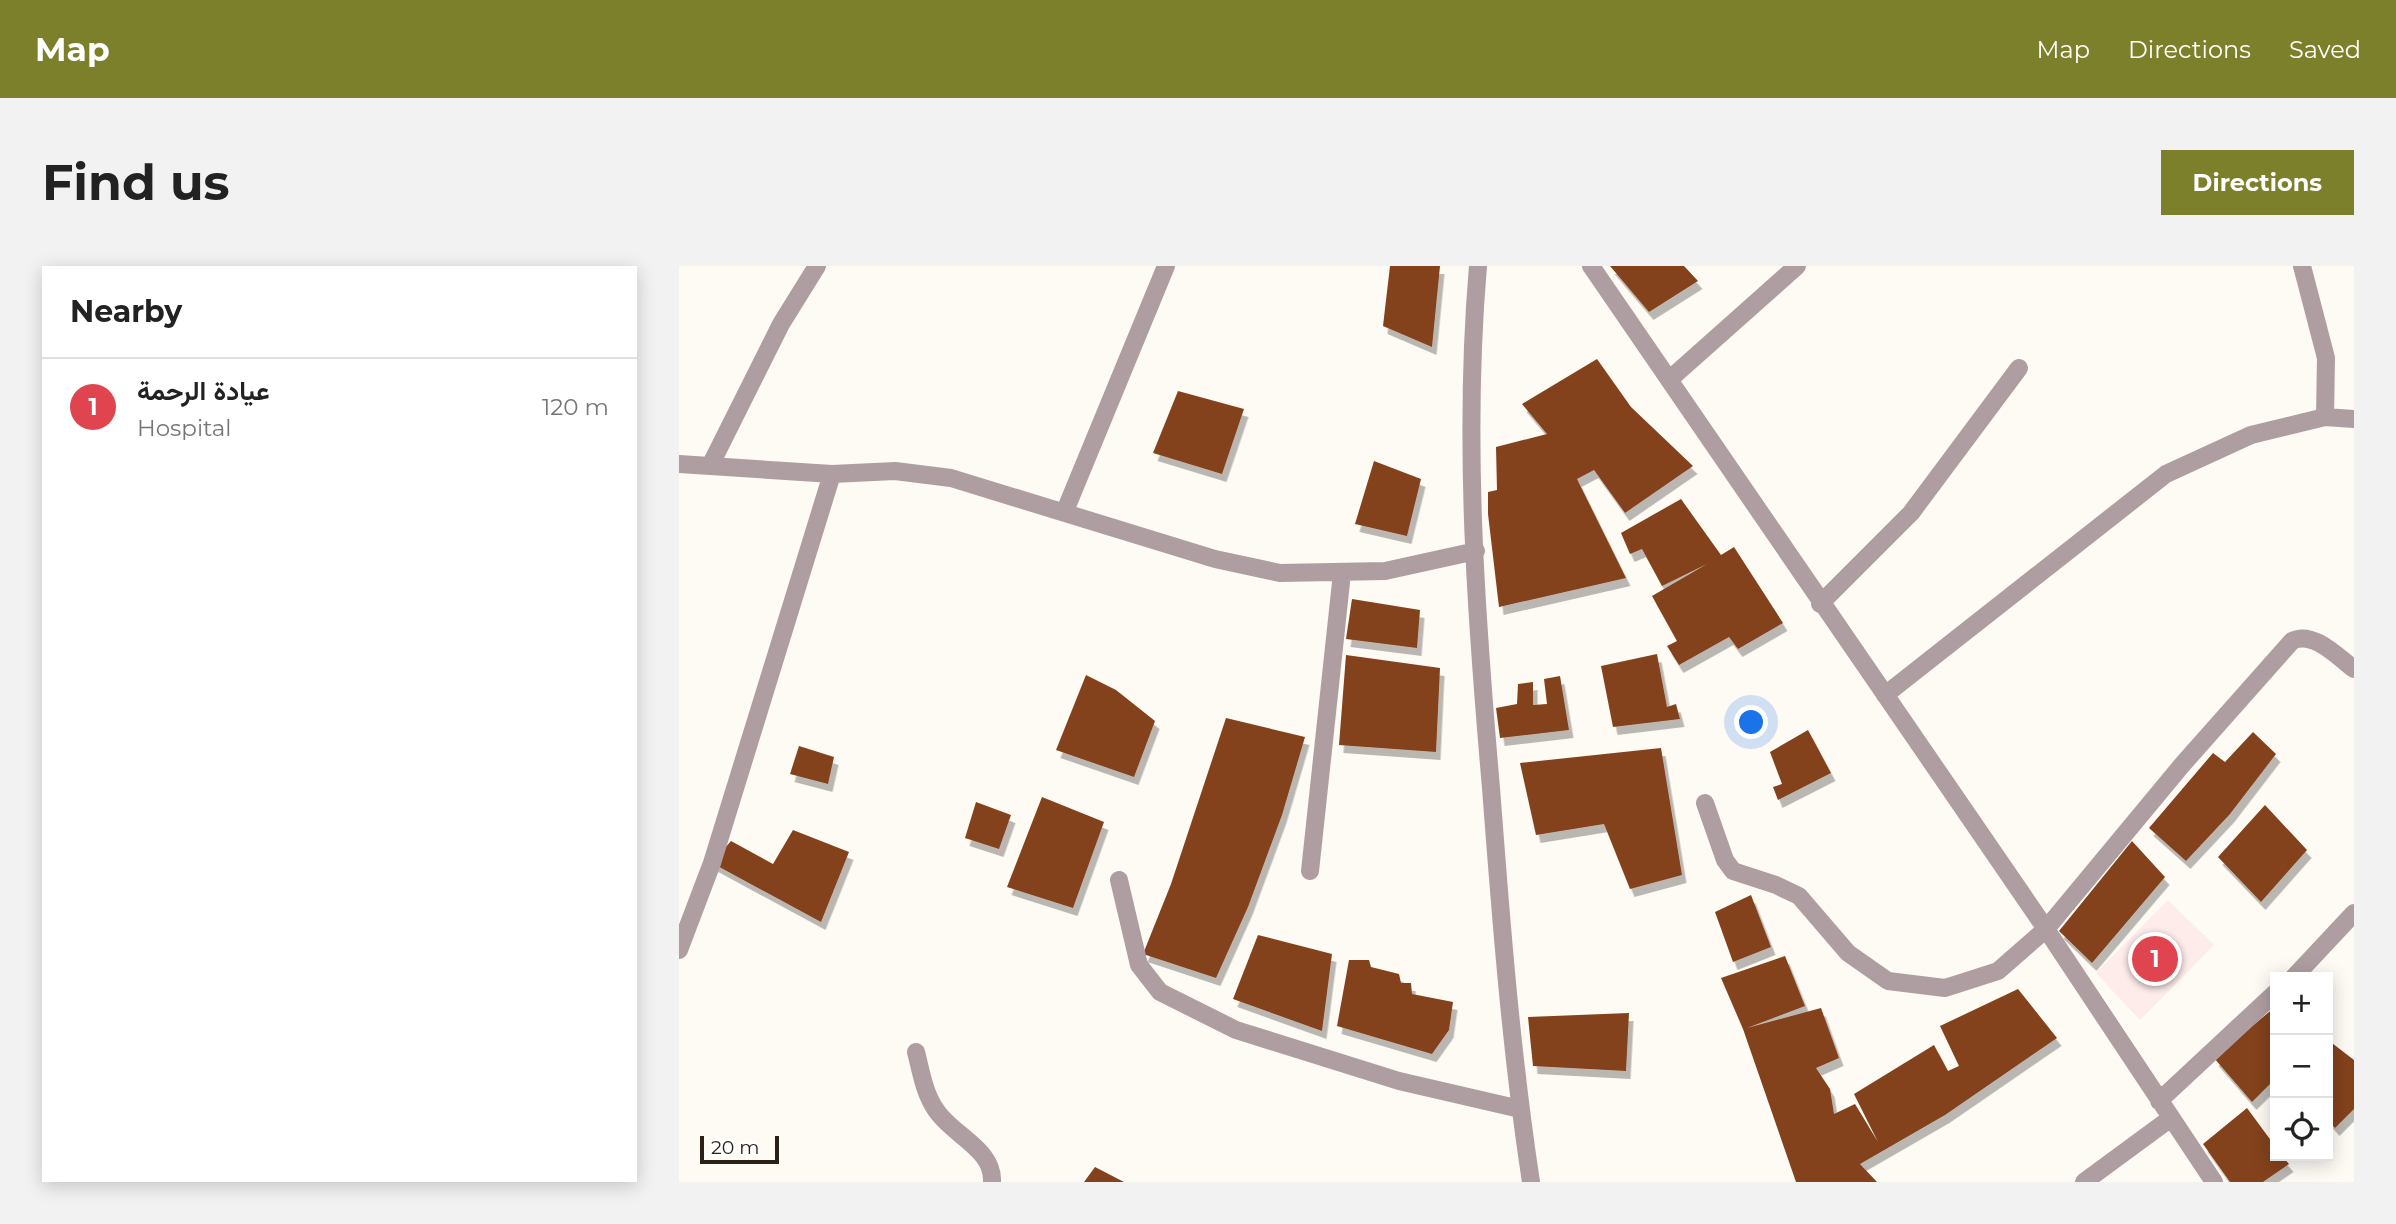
<!DOCTYPE html>
<meta charset="utf-8">
<style>
:root{--surface:#fff;--page:#f2f2f2;--text:#222;--muted:#767676;--line:#e0e0e0;--accent:#7d802a}
body{margin:0;font-family:Montserrat,Vazirmatn,sans-serif;background:var(--page);color:var(--text)}
.controls{position:absolute;right:21px;bottom:21px;display:grid;overflow:hidden;border-radius:0px;box-shadow:0 4px 18px #0003}
.controls button{width:63px;height:63px;display:grid;place-items:center;padding:0;border:0;border-bottom:2px solid var(--line);background:var(--surface);color:var(--text);font:35px sans-serif}
.scale{position:absolute;left:21px;bottom:18px;width:79px;box-sizing:border-box;padding-left:7px;border:4px solid #292117;border-top:0;font-size:19px;line-height:24px;white-space:nowrap;color:#292117;-webkit-text-stroke:5px #fff;paint-order:stroke}
.you{position:absolute;left:1073px;top:457px;width:24px;height:24px;margin:-18px;border:5px solid #fff;border-radius:50%;background:#1a73e8;box-shadow:0 0 0 10px #1a73e833}
.badge{display:grid;place-items:center;width:46px;height:46px;border-radius:50%;background:var(--accent);color:#fff;font-size:23px;font-weight:700}
.pin{position:absolute;translate:-50% -50%;border:4px solid #fff;box-shadow:0 2px 7px #0006}
.list{margin:0;padding:0;list-style:none}
h2{display:flex;justify-content:space-between;align-items:center;height:91px;margin:0;padding:0 28px;font-size:30px}
h2 small{font-size:23px;font-weight:400;color:var(--muted)}
.list li{display:grid;grid-template-columns:46px 1fr auto;gap:21px;align-items:center;box-sizing:border-box;height:98px;padding:0 28px;border-top:2px solid var(--line)}
.list b{display:block;font-size:26px;white-space:nowrap}
.list p{margin:0;font-size:23px;white-space:nowrap;color:var(--muted)}
.list em{font-size:23px;font-style:normal;color:var(--muted)}
.icon{flex:none;width:38px;height:38px;fill:none;stroke:currentColor;stroke-width:2;stroke-linecap:round;stroke-linejoin:round}
.map{position:relative;flex:none;width:1675px;height:916px;overflow:hidden;border-radius:0px}
header{display:flex;align-items:center;gap:42px;box-sizing:border-box;height:98px;padding:0 35px;background:var(--accent);color:#fff}
header strong{font-size:33px}
nav{display:flex;gap:38px;margin-inline-start:auto;font-size:24px}
.intro{display:flex;align-items:center;justify-content:space-between;box-sizing:border-box;height:168px;padding:0 42px}
h1{margin:0;font-size:49px}
.button{padding:18px 32px;border-radius:0px;background:var(--accent);color:#fff;font-size:24px;font-weight:700}
main{display:flex;gap:42px;padding:0 42px}
aside{flex:1;background:var(--surface);border-radius:0px;box-shadow:0 4px 18px #0003}
.map>svg:first-child{display:block}
.medical{fill:#fdecea}
.building{fill:#83421c;filter:url(#shadow)}
.lines{fill:none;stroke-linecap:round;stroke-linejoin:round}
.minor{stroke:#ae9ea1;stroke-width:18}
</style>
<header>
<strong>Map</strong>
<nav><a>Map</a><a>Directions</a><a>Saved</a></nav>
</header>
<div class="intro"><h1>Find us</h1><a class="button">Directions</a></div>
<main>
<aside>
<h2>Nearby<small></small></h2>
<ul class="list">
<li><span class="badge" style="background:#e0444e">1</span><div><b>عيادة الرحمة</b><p>Hospital</p></div><em>120 m</em></li>
</ul>
</aside>
<div class="map">
<svg width="1675" height="916" viewBox="0 0 1675 916">
<defs>
<filter id="shadow"><feDropShadow dx="4.5" dy="8" stdDeviation="0" flood-color="#0004"/></filter>
</defs>
<rect width="100%" height="100%" fill="#fefaf4"/>
<!-- medical -->
<path class="medical" d="M 1489,634 L 1535,679 L 1461,754 L 1417,707 Z"/>
<!-- building -->
<path class="building" d="M 711,0 L 761,0 L 753,81 L 704,60 Z
M 931,0 L 1005,0 L 1019,15 L 970,46 Z
M 918,93 L 952,141 L 1014,200 L 946,247 L 915,204 L 898,213 L 947,312 L 820,341 L 809,248 L 809,226 L 818,224 L 817,181 L 868,168 L 843,138 Z
M 499,125 L 565,143 L 543,208 L 474,187 Z
M 695,195 L 742,213 L 728,270 L 676,258 Z
M 1002,233 L 1042,289 L 1055,281 L 1104,357 L 1059,383 L 1050,371 L 1000,399 L 988,380 L 998,375 L 973,330 L 1028,298 L 983,320 L 963,283 L 951,288 L 942,267 Z
M 673,333 L 741,344 L 738,382 L 667,373 Z
M 978,388 L 988,441 L 997,438 L 1001,453 L 934,461 L 922,400 Z
M 667,389 L 761,402 L 757,486 L 660,479 Z
M 407,409 L 437,424 L 476,455 L 455,511 L 377,484 Z
M 881,410 L 890,464 L 821,472 L 817,442 L 838,438 L 839,418 L 854,416 L 854,439 L 868,438 L 865,413 Z
M 547,452 L 626,471 L 603,549 L 569,641 L 537,712 L 464,688 L 492,618 Z
M 1129,464 L 1152,507 L 1099,534 L 1094,521 L 1103,518 L 1091,486 Z
M 1574,466 L 1597,488 L 1551,548 L 1507,595 L 1470,562 L 1534,487 L 1546,496 Z
M 120,480 L 155,491 L 149,518 L 111,508 Z
M 982,482 L 1003,609 L 951,623 L 925,558 L 857,569 L 841,497 Z
M 363,531 L 425,556 L 394,642 L 328,621 Z
M 297,536 L 332,549 L 320,583 L 286,572 Z
M 1586,539 L 1628,584 L 1582,636 L 1539,591 Z
M 114,564 L 170,586 L 142,656 L 33,597 L 52,575 L 94,598 Z
M 1453,575 L 1486,611 L 1413,697 L 1380,665 Z
M 1072,629 L 1092,681 L 1054,696 L 1036,646 Z
M 579,669 L 653,688 L 643,765 L 554,733 Z
M 1106,690 L 1126,740 L 1068,762 L 1142,742 L 1160,792 L 1137,802 L 1151,823 L 1155,848 L 1176,838 L 1199,876 L 1175,828 L 1255,779 L 1269,805 L 1280,800 L 1261,760 L 1339,723 L 1378,772 L 1266,849 L 1181,898 L 1198,916 L 1117,916 L 1064,763 L 1042,712 Z
M 670,694 L 690,694 L 692,701 L 720,708 L 722,717 L 732,717 L 733,728 L 774,736 L 770,764 L 753,788 L 658,760 Z
M 1596,741 L 1596,813 L 1573,836 L 1535,792 Z
M 950,747 L 947,805 L 854,800 L 849,751 Z
M 1649,774 L 1675,794 L 1675,843 L 1656,862 L 1649,854 Z
M 1568,842 L 1596,880 L 1596,890 L 1603,890 L 1610,898 L 1584,916 L 1551,916 L 1524,878 Z
M 416,901 L 445,916 L 405,916 Z"/>
<g class="lines">
<!-- minor -->
<path class="minor" d="M 799,0 C 784,174 797,349 812,522 C 822,654 832,785 852,916
M 912,0 L 1367,663 L 1535,916
M 1623,0 L 1647,92 L 1646,151
M 991,113 L 1118,0
M 0,198 L 153,208 L 216,205 L 272,212 L 536,293 L 601,307 L 706,305 L 797,285
M 31,200 L 102,58 L 138,0
M 386,245 L 487,0
M 1141,338 L 1232,247 L 1340,102
M 1206,429 L 1487,208 L 1572,169 L 1646,151 L 1675,153
M 1026,537 L 1046,594 L 1054,605 L 1097,619 L 1120,630 L 1169,687 L 1209,715 L 1266,722 L 1319,705 L 1367,663 L 1503,499 L 1613,375 C 1634,364 1659,391 1675,403
M 631,605 L 663,307
M 440,614 L 460,699 L 481,726 L 557,764 L 720,815 L 841,843
M 0,684 L 33,597 L 153,208
M 1615,711 L 1675,647
M 237,786 C 242,805 245,827 257,844 C 273,869 315,883 313,916
M 1480,835 L 1596,727
M 1405,916 L 1492,852"/>
</g>
</svg>
<div class="controls">
<button>+</button>
<button>−</button>
<button><svg class="icon" aria-label="locate" viewBox="0 0 24 24"><circle cx="12" cy="12" r="6"/><path d="M12 2v4M12 18v4M2 12h4M18 12h4"/></svg></button>
</div>
<div class="scale">20 m</div>
<div class="you"></div>
<div class="pin badge" style="left:1476px;top:693px;background:#e0444e">1</div>
</div>
</main>
